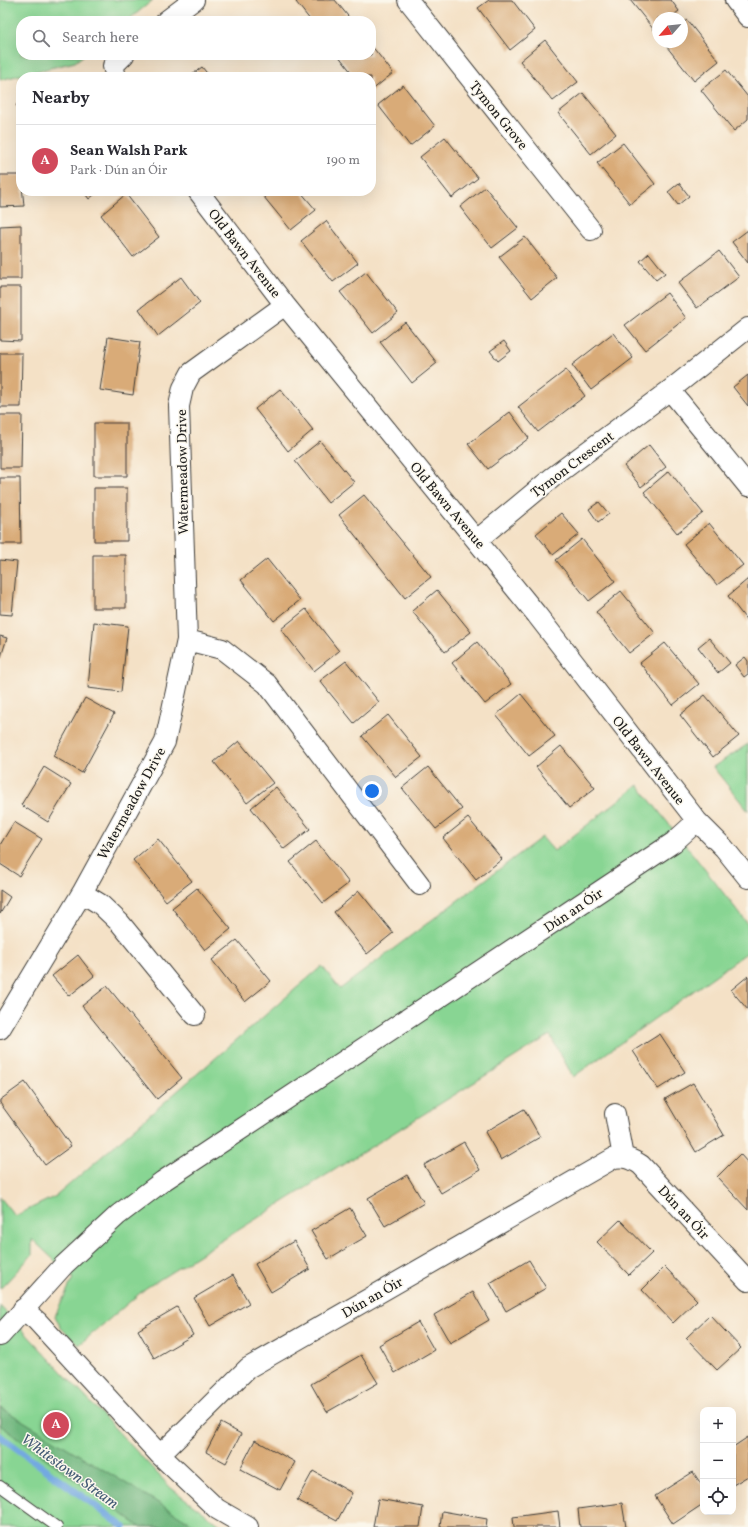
<!DOCTYPE html>
<meta charset="utf-8">
<style>
:root{--surface:#fff;--page:#f7f7f7;--text:#2b2b33;--muted:#7c7c81;--line:#e1e1e2;--accent:#d1495b}
body{margin:0;font-family:Vollkorn,serif;background:var(--page);color:var(--text)}
.controls{position:absolute;right:12px;bottom:12px;display:grid;overflow:hidden;border-radius:8px;box-shadow:0 4px 16px #0002}
.controls button{width:36px;height:36px;display:grid;place-items:center;padding:0;border:0;border-bottom:1px solid var(--line);background:var(--surface);color:var(--text);font:20px sans-serif}
.compass{position:absolute;left:652px;top:12px;width:36px;height:36px;border-radius:50%;background:var(--surface);box-shadow:0 4px 16px #0002;rotate:242deg}
.you{position:absolute;left:372px;top:791px;width:14px;height:14px;margin:-10px;border:3px solid #fff;border-radius:50%;background:#1a73e8;box-shadow:0 0 0 6px #1a73e833}
.badge{display:grid;place-items:center;width:26px;height:26px;border-radius:50%;background:var(--accent);color:#fff;font-size:13px;font-weight:700}
.pin{position:absolute;translate:-50% -50%;border:2px solid #fff;box-shadow:0 1px 4px #0006}
.list{margin:0;padding:0;list-style:none}
h2{display:flex;justify-content:space-between;align-items:center;height:52px;margin:0;padding:0 16px;font-size:17px}
h2 small{font-size:13px;font-weight:400;color:var(--muted)}
.list li{display:grid;grid-template-columns:26px 1fr auto;gap:12px;align-items:center;box-sizing:border-box;height:72px;padding:0 16px;border-top:1px solid var(--line)}
.list b{display:block;font-size:15px;white-space:nowrap}
.list p{margin:0;font-size:13px;white-space:nowrap;color:var(--muted)}
.list em{font-size:13px;font-style:normal;color:var(--muted)}
.icon{flex:none;width:22px;height:22px;fill:none;stroke:currentColor;stroke-width:2;stroke-linecap:round;stroke-linejoin:round}
.map{position:relative;flex:none;width:748px;height:1527px;overflow:hidden}
.search{position:absolute;background:var(--surface);box-shadow:0 4px 16px #0002;left:16px;top:16px;width:360px;height:44px;display:flex;align-items:center;gap:10px;box-sizing:border-box;padding:0 14px;border-radius:16px;color:var(--muted);font-size:15px}
.panel{position:absolute;background:var(--surface);box-shadow:0 4px 16px #0002;left:16px;top:72px;width:360px;height:124px;border-radius:16px}
.map>svg:first-child{display:block}
.green{fill:#88d593;stroke:#527858}
.forest{fill:#6eb67d;stroke:#45694c}
.lines{fill:none;stroke-linecap:round;stroke-linejoin:round}
.stream{stroke:#73a9e1;stroke-width:7}
.building{fill:#d9ab78}
.service-casing{stroke:#3c3a36;stroke-width:12}
.minor-casing{stroke:#3c3a36;stroke-width:22}
.service{stroke:#fff;stroke-width:10}
.minor{stroke:#fff;stroke-width:20}
.labels{text-anchor:middle;stroke-width:3;stroke-linejoin:round;paint-order:stroke}
.street-label{font-size:14px;fill:#1c1c1c;stroke:#fbf7ec}
.water-label{font-size:15px;font-style:italic;fill:#435b75;stroke:#fbf7ec}
</style>
<div class="map">
<svg width="748" height="1527" viewBox="0 0 748 1527">
<rect width="100%" height="100%" fill="#fbf7ec"/>
<filter id="ink" filterUnits="userSpaceOnUse"><feTurbulence type="fractalNoise" baseFrequency=".025" numOctaves="2"/><feDisplacementMap in="SourceGraphic" scale="8" xChannelSelector="R" yChannelSelector="G"/><feConvolveMatrix kernelMatrix="1 2 1 2 8 2 1 2 1" color-interpolation-filters="sRGB"/></filter>
<filter id="wash" filterUnits="userSpaceOnUse"><feTurbulence type="fractalNoise" baseFrequency=".012" numOctaves="4" result="noise"/><feDisplacementMap in="SourceGraphic" scale="16" xChannelSelector="R" yChannelSelector="G"/><feGaussianBlur stdDeviation="0.9" result="paint"/><feColorMatrix in="noise" values="0 0 0 0 0 0 0 0 0 0 0 0 0 0 0 0 0 1.4 0 .05"/><feComposite in="paint" operator="in"/></filter>
<g filter="url(#wash)">
<rect width="100%" height="100%" fill="#f4e1c6"/>
<!-- green -->
<path class="green" d="M 0,0 L 153,0 L 127,21 L 21,21 L 21,55 L 84,55 L 75,62 L 0,80 Z
M 748,744 L 748,811 L 713,767 Z
M 638,785 L 748,924 L 748,952 L 573,1077 L 550,1035 L 146,1288 L 79,1345 L 61,1328 L 55,1316 L 73,1278 L 32,1239 L 32,1255 L 0,1289 L 0,1197 L 15,1216 L 56,1196 L 322,966 L 340,989 L 542,837 L 554,851 Z
M 0,1306 L 171,1488 L 223,1527 L 0,1527 Z"/>
<!-- forest -->
<path class="forest" d="M 0,1407 L 198,1527 L 140,1527 L 0,1425 Z"/>
<g class="lines">
<!-- stream -->
<path class="stream" d="M 0,1436 L 124,1527"/>
</g>
<g id="blocks">
<!-- building -->
<path class="building" d="M 299,0 L 335,0 L 352,21 L 311,21 L 296,2 Z
M 489,0 L 512,0 L 535,30 L 510,50 L 478,8 Z
M 630,0 L 671,0 L 679,11 L 670,18 L 658,18 L 658,27 L 654,30 Z
M 687,20 L 719,61 L 694,81 L 663,42 L 682,42 L 682,24 Z
M 545,40 L 578,82 L 553,101 L 520,61 Z
M 371,45 L 393,73 L 371,91 L 371,77 L 355,77 L 338,55 L 371,55 Z
M 202,67 L 210,77 L 189,77 Z
M 726,70 L 748,97 L 748,119 L 734,131 L 701,90 Z
M 403,85 L 435,126 L 410,146 L 378,105 Z
M 583,93 L 616,134 L 591,154 L 558,113 Z
M 21,101 L 21,112 L 16,105 Z
M 445,137 L 478,178 L 452,198 L 420,157 Z
M 623,143 L 655,184 L 630,204 L 597,163 Z
M 0,175 L 21,175 L 24,206 L 0,207 Z
M 679,183 L 689,196 L 678,205 L 668,192 Z
M 485,187 L 518,228 L 492,248 L 460,207 Z
M 83,191 L 99,191 L 89,199 Z
M 259,191 L 300,191 L 316,210 L 291,230 Z
M 126,194 L 159,237 L 133,257 L 101,215 Z
M 326,221 L 358,263 L 333,282 L 301,241 Z
M 21,225 L 21,279 L 0,279 L 0,226 Z
M 748,230 L 748,263 L 732,242 Z
M 525,237 L 557,278 L 532,298 L 499,257 Z
M 719,251 L 739,277 L 697,308 L 678,283 Z
M 649,253 L 665,273 L 656,280 L 640,261 Z
M 366,272 L 398,313 L 373,333 L 340,292 Z
M 181,277 L 200,303 L 158,336 L 139,309 Z
M 0,287 L 21,287 L 21,341 L 0,340 Z
M 667,293 L 686,318 L 645,350 L 625,325 Z
M 405,322 L 437,363 L 412,383 L 380,342 Z
M 613,333 L 633,358 L 591,390 L 572,365 Z
M 108,337 L 140,342 L 133,395 L 100,390 Z
M 504,341 L 511,351 L 498,361 L 490,351 Z
M 0,353 L 22,353 L 21,407 L 0,407 Z
M 566,370 L 585,396 L 538,432 L 518,407 Z
M 748,375 L 748,406 L 733,387 Z
M 280,389 L 313,430 L 288,451 L 255,409 Z
M 510,412 L 529,438 L 488,469 L 468,444 Z
M 0,415 L 22,415 L 21,468 L 0,468 Z
M 94,423 L 127,423 L 127,476 L 94,476 Z
M 320,441 L 354,482 L 328,503 L 295,461 Z
M 649,445 L 666,467 L 641,487 L 624,466 Z
M 669,471 L 703,513 L 677,533 L 644,492 Z
M 0,478 L 20,478 L 21,544 L 0,544 Z
M 94,488 L 127,488 L 127,541 L 94,541 Z
M 364,495 L 431,577 L 405,598 L 339,515 Z
M 599,502 L 609,514 L 598,522 L 589,509 Z
M 561,513 L 579,534 L 553,555 L 536,534 Z
M 709,523 L 743,565 L 717,585 L 684,544 Z
M 582,539 L 615,581 L 589,601 L 556,560 Z
M 93,555 L 126,555 L 126,608 L 93,608 Z
M 267,559 L 300,600 L 274,621 L 241,580 Z
M 0,560 L 17,562 L 12,615 L 0,614 Z
M 748,579 L 748,622 L 728,596 Z
M 437,590 L 471,632 L 445,652 L 412,611 Z
M 621,591 L 655,633 L 629,653 L 596,612 Z
M 306,609 L 339,651 L 314,671 L 281,629 Z
M 94,622 L 128,626 L 121,692 L 88,688 Z
M 0,636 L 7,638 L 0,660 Z
M 709,638 L 730,663 L 718,673 L 698,647 Z
M 477,642 L 511,684 L 485,704 L 452,663 Z
M 665,643 L 699,684 L 673,705 L 640,663 Z
M 745,657 L 748,661 L 748,674 L 744,677 L 735,665 Z
M 346,661 L 379,702 L 354,723 L 320,681 Z
M 521,694 L 555,736 L 529,756 L 496,715 Z
M 705,695 L 739,736 L 713,757 L 680,715 Z
M 85,698 L 114,714 L 82,773 L 53,756 Z
M 388,715 L 422,757 L 396,777 L 362,736 Z
M 239,741 L 273,783 L 247,803 L 214,762 Z
M 561,746 L 595,788 L 569,808 L 536,767 Z
M 44,767 L 71,784 L 48,822 L 21,805 Z
M 428,767 L 462,809 L 436,829 L 402,788 Z
M 276,787 L 310,829 L 284,849 L 251,808 Z
M 468,818 L 502,859 L 476,880 L 443,838 Z
M 14,822 L 42,839 L 19,876 L 0,864 L 0,845 Z
M 158,839 L 192,881 L 166,901 L 133,860 Z
M 316,841 L 349,883 L 323,903 L 290,862 Z
M 197,888 L 231,929 L 205,950 L 172,908 Z
M 0,890 L 10,897 L 0,914 Z
M 359,891 L 393,933 L 367,954 L 334,912 Z
M 237,940 L 271,981 L 245,1002 L 212,960 Z
M 78,955 L 94,976 L 69,996 L 52,976 Z
M 748,976 L 748,1010 L 731,990 Z
M 107,986 L 182,1078 L 157,1099 L 82,1006 Z
M 660,1034 L 685,1072 L 658,1089 L 633,1051 Z
M 25,1082 L 71,1146 L 45,1165 L 0,1103 L 0,1100 Z
M 693,1083 L 724,1135 L 696,1152 L 665,1099 Z
M 524,1109 L 540,1137 L 501,1160 L 485,1132 Z
M 464,1142 L 480,1170 L 441,1193 L 424,1165 Z
M 740,1154 L 748,1163 L 748,1210 L 717,1177 Z
M 407,1175 L 424,1203 L 385,1226 L 368,1198 Z
M 350,1208 L 367,1236 L 328,1259 L 311,1231 Z
M 620,1220 L 652,1253 L 629,1275 L 597,1242 Z
M 294,1241 L 310,1269 L 271,1292 L 255,1264 Z
M 529,1260 L 546,1288 L 506,1311 L 490,1283 Z
M 665,1267 L 697,1300 L 673,1323 L 642,1290 Z
M 233,1275 L 249,1303 L 210,1326 L 194,1298 Z
M 473,1292 L 489,1320 L 450,1343 L 434,1315 Z
M 177,1307 L 193,1335 L 154,1358 L 138,1330 Z
M 710,1315 L 741,1348 L 717,1370 L 686,1338 Z
M 418,1322 L 434,1350 L 395,1373 L 379,1345 Z
M 361,1355 L 378,1383 L 327,1412 L 311,1384 Z
M 221,1423 L 241,1434 L 226,1463 L 206,1452 Z
M 748,1437 L 748,1476 L 733,1485 L 733,1447 Z
M 255,1440 L 295,1462 L 280,1490 L 240,1469 Z
M 313,1471 L 352,1493 L 337,1521 L 297,1500 Z
M 693,1472 L 703,1487 L 703,1504 L 673,1524 L 655,1496 Z
M 378,1499 L 423,1507 L 420,1527 L 373,1527 Z
M 622,1503 L 626,1527 L 580,1527 L 578,1509 Z
M 442,1511 L 487,1519 L 486,1527 L 440,1527 Z
M 558,1511 L 560,1527 L 514,1527 L 513,1517 Z"/>
</g>
</g>
<g filter="url(#ink)">
<use href="#blocks" fill-opacity="0" stroke="#3c3a36" stroke-width="1"/>
<g class="lines">
<defs>
<path id="service" d="M 0,1486 L 57,1527"/>
<path id="minor" d="M 408,0 L 591,230
M 735,0 L 748,17
M 166,21 L 194,0
M 116,77 L 113,66 L 124,55
M 198,191 L 285,305 L 537,615 L 697,821 L 724,848 L 748,878
M 670,390 L 748,486
M 477,540 L 553,477 L 670,390 L 748,328
M 187,640 L 222,649 L 267,684 L 420,885
M 82,893 L 100,904 L 120,923 L 195,1015
M 0,1029 L 82,893 L 165,742 L 187,640 L 179,406 L 183,388 L 191,373 L 285,305
M 615,1114 L 623,1157
M 23,1309 L 37,1321 L 160,1455 L 217,1509 L 248,1527
M 0,1336 L 64,1265 L 118,1215 L 163,1181 L 674,842 L 697,821
M 160,1455 L 248,1368 L 614,1158 C 625,1156 632,1159 641,1165 L 748,1281"/>
</defs>
<!-- service casing -->
<use href="#service" class="service-casing"/>
<!-- minor casing -->
<use href="#minor" class="minor-casing"/>
<!-- service -->
<use href="#service" class="service"/>
<!-- minor -->
<use href="#minor" class="minor"/>
</g>
</g>
<g class="labels">
<!-- street labels -->
<g class="street-label">
<text transform="translate(499 115) rotate(51)" y="5">Tymon Grove</text>
<text transform="translate(245 253) rotate(52)" y="5">Old Bawn Avenue</text>
<text transform="translate(572 464) rotate(-37)" y="5">Tymon Crescent</text>
<text transform="translate(182 472) rotate(-91)" y="5">Watermeadow Drive</text>
<text transform="translate(448 505) rotate(50)" y="5">Old Bawn Avenue</text>
<text transform="translate(649 760) rotate(52)" y="5">Old Bawn Avenue</text>
<text transform="translate(131 803) rotate(-61)" y="5">Watermeadow Drive</text>
<text transform="translate(573 910) rotate(-34)" y="5">Dún an Óir</text>
<text transform="translate(684 1212) rotate(47)" y="5">Dún an Óir</text>
<text transform="translate(372 1297) rotate(-30)" y="5">Dún an Óir</text>
</g>
<!-- water labels -->
<g class="water-label">
<text transform="translate(70 1471) rotate(36)" y="5">Whitestown Stream</text>
</g>
</g>
</svg>
<div class="controls">
<button>+</button>
<button>−</button>
<button><svg class="icon" aria-label="locate" viewBox="0 0 24 24"><circle cx="12" cy="12" r="6"/><path d="M12 2v4M12 18v4M2 12h4M18 12h4"/></svg></button>
</div>
<svg class="compass" viewBox="-18 -18 36 36"><path d="M0-13l5 13h-10z" fill="#e53935"/><path d="M0 13l5-13h-10z" fill="#7c7c81"/></svg>
<div class="you"></div>
<div class="pin badge" style="left:56px;top:1425px">A</div>
<div class="search"><svg class="icon" aria-label="search" viewBox="0 0 24 24"><circle cx="10" cy="10" r="6"/><path d="M15 15l6 6"/></svg>Search here</div>
<section class="panel">
<h2>Nearby<small></small></h2>
<ul class="list">
<li><span class="badge">A</span><div><b>Sean Walsh Park</b><p>Park · Dún an Óir</p></div><em>190 m</em></li>
</ul>
</section>
</div>
